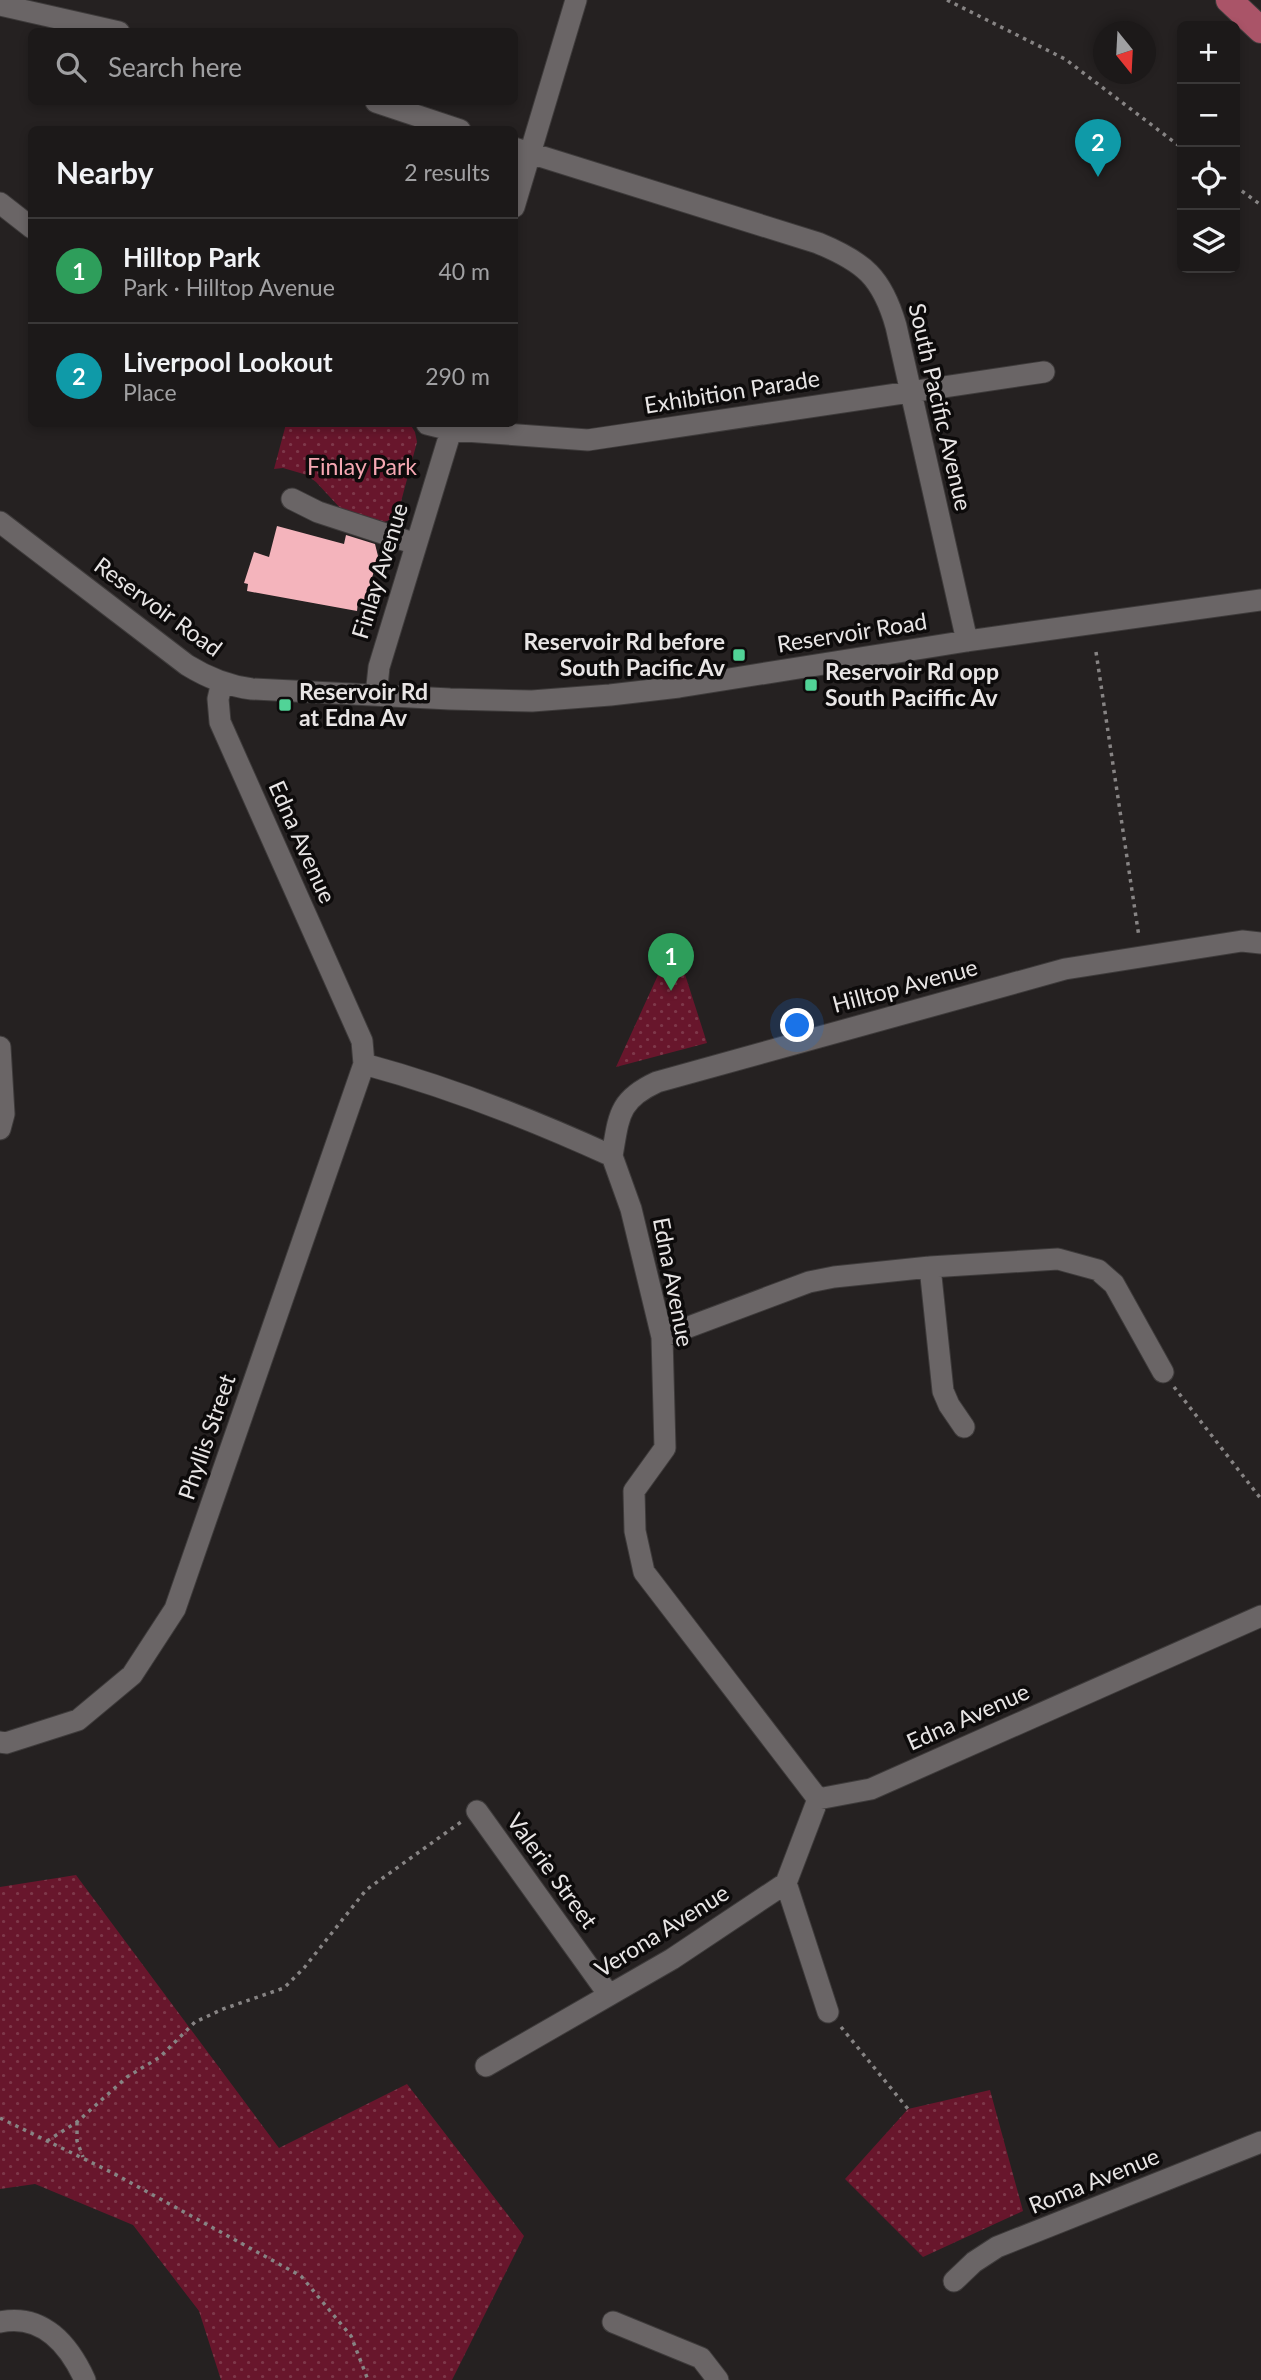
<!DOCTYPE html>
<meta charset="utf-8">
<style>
:root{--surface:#1c1919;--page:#292626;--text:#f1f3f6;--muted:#a0a0a2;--line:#3a3838;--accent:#1a73e8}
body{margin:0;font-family:Lato,sans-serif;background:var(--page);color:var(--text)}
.controls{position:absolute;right:21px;top:21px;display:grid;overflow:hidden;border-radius:10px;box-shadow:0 4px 10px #0003}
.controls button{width:63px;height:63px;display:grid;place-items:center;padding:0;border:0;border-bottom:2px solid var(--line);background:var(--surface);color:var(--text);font:35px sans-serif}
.compass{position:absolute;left:1093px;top:21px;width:63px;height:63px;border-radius:50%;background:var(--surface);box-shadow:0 4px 10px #0003;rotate:162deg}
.you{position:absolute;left:798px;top:1026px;width:24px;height:24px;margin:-18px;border:5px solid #fff;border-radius:50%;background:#1a73e8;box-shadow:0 0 0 10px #1a73e833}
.badge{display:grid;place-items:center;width:46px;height:46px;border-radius:50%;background:var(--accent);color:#fff;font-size:23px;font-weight:700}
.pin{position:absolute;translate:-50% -58px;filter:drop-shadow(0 2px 4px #0008)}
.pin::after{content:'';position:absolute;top:37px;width:24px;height:21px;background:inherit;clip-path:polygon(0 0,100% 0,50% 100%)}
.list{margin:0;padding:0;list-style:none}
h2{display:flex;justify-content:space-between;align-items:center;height:91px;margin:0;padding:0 28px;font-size:30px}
h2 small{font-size:23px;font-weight:400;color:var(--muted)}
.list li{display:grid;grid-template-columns:46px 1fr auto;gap:21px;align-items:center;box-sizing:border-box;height:105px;padding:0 28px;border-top:2px solid var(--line)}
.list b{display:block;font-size:26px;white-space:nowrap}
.list p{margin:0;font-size:23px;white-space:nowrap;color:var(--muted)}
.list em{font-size:23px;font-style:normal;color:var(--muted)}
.icon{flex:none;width:38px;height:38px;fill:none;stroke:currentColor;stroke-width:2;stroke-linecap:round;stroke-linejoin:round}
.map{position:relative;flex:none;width:1261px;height:2380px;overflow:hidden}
.search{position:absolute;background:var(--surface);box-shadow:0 4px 10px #0003;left:28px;top:28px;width:490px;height:77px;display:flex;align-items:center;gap:18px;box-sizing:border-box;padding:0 24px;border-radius:10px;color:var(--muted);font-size:26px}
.panel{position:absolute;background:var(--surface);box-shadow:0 4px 10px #0003;left:28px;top:126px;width:490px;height:301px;border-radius:10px}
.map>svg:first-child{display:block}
.green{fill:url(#green-dots)}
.building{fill:#f4b4bc}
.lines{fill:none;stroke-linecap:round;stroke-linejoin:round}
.minor-casing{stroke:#3e3b3b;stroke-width:23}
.major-casing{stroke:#3e3b3b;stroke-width:28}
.path{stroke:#878484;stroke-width:3.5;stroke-dasharray:3.5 5;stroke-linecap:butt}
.minor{stroke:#6a6566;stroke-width:21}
.major{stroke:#aa5468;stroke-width:26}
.poi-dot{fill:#51d397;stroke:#0d0b0b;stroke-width:2.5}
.labels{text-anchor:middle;stroke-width:7;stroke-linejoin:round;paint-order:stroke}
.street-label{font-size:23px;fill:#e8e5e5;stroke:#0d0b0b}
.park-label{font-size:23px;fill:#f6a8b3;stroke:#0d0b0b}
.poi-label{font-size:23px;font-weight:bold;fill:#e8e5e5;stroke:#0d0b0b;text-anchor:start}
</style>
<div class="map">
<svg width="1261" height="2380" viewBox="0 0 1261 2380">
<defs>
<pattern id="green-dots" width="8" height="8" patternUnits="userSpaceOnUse" patternTransform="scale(1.75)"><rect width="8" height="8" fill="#68162c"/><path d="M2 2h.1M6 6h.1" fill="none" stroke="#7e384a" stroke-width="1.8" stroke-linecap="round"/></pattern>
</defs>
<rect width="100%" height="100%" fill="#252121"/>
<!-- green -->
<path class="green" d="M 286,424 L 410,424 L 415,432 L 417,442 L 398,513 L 390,520 L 384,522 L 341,509 L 316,482 L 307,475 L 283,468 L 274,469 Z
M 674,940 L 707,1043 L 616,1067 Z
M 76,1875 L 279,2148 L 407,2084 L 524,2236 L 452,2380 L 221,2380 L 199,2311 L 133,2225 L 35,2184 L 0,2189 L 0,1887 Z
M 990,2090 L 1023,2211 L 923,2257 L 845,2179 L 908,2109 Z"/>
<!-- building -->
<path class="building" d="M 277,526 L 344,544 L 346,535 L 375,544 L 378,556 L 365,604 L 358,602 L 357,611 L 247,591 L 248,584 L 244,583 L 254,552 L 269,557 Z"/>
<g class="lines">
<defs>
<path id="minor" d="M 0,5 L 119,32
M 376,102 L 460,130
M 514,148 L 818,243 C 864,262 882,277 896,326 L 967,641
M 0,203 L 32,228
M 514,207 L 576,0
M 427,424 L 451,430 L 588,440 L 1044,372
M 292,499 L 318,512 L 416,544
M 0,522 L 187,665 C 208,678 228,686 252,689 L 450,699 L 532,701 L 610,695 L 679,687 L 967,641 L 1261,600
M 222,682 L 218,699 L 220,722 L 362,1041 L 364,1064 C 449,1087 531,1119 612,1156 L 631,1209 L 662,1337 L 665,1448 L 634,1491 L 635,1531 L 644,1572 L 818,1799
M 376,695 L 379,667 L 453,424
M 0,1047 L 4,1114 L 0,1129
M 612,1156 C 619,1116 618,1100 657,1082 L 1065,969 L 1242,941 L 1261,943
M 930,1267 L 943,1391 L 949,1405 L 964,1427
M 662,1337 L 809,1282 L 834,1277 L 930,1267 L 1058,1259 L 1098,1270 L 1114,1284 L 1163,1372
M 0,1742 L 6,1743 L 78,1720 L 132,1675 L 175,1609 L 364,1064
M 818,1799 L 871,1789 L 1261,1616
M 477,1811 L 609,1995
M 786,1883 L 828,2012
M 486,2066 L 672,1959 L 786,1883 L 818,1799
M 954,2281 L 974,2262 L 997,2247 L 1261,2142
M 0,2322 C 43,2313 69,2345 85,2380
M 613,2322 L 701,2358 L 718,2380"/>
<path id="major" d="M 1229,0 L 1261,30"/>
</defs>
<!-- minor casing -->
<use href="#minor" class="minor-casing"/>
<!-- major casing -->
<use href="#major" class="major-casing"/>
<!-- path -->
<path class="path" d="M 947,0 L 1065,59 L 1182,148
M 1235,186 L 1261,205
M 1096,652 L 1139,937
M 1174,1387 L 1261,1499
M 841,2027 L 908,2109
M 0,2118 L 111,2172 L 301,2276 L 351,2336 L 368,2380
M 77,2122 L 77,2141 L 83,2157
M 47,2141 L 77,2122 L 127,2077 L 160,2057 L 195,2022 L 223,2009 L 284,1988 L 304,1968 L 366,1890 L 461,1822"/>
<!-- minor -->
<use href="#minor" class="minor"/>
<!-- major -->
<use href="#major" class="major"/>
</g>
<!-- markers -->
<g class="poi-dot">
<rect x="732" y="648" width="14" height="14" rx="3.5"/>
<rect x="804" y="678" width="14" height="14" rx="3.5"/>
<rect x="278" y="698" width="14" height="14" rx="3.5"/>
</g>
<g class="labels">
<!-- street labels -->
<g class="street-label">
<text transform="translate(732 392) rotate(-9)" y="8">Exhibition Parade</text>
<text transform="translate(940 407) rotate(77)" y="8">South Pacific Avenue</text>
<text transform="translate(380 571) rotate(-73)" y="8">Finlay Avenue</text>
<text transform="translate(158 607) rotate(36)" y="8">Reservoir Road</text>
<text transform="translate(852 633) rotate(-9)" y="8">Reservoir Road</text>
<text transform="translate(302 842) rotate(66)" y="8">Edna Avenue</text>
<text transform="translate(905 986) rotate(-15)" y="8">Hilltop Avenue</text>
<text transform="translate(673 1282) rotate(79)" y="8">Edna Avenue</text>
<text transform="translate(207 1437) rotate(-71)" y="8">Phyllis Street</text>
<text transform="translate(968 1717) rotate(-24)" y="8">Edna Avenue</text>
<text transform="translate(552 1871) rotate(54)" y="8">Valerie Street</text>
<text transform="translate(662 1931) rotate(-32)" y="8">Verona Avenue</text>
<text transform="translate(1094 2181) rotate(-22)" y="8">Roma Avenue</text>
</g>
<!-- park labels -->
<g class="park-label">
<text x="362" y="475">Finlay Park</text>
</g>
<!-- poi labels -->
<g class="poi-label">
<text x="725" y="650" text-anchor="end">Reservoir Rd before<tspan x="725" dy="26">South Pacific Av</tspan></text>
<text x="825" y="680">Reservoir Rd opp<tspan x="825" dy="26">South Paciffic Av</tspan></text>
<text x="299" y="700">Reservoir Rd<tspan x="299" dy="26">at Edna Av</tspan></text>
</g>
</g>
</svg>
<div class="controls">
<button>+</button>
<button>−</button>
<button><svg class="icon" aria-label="locate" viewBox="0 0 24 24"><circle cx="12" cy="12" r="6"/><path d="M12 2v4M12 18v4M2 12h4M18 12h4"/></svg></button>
<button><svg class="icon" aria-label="layers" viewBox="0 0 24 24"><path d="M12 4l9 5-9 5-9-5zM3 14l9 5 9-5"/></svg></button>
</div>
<svg class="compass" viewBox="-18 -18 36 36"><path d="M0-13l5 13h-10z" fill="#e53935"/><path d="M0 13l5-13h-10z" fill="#a0a0a2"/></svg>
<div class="you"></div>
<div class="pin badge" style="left:671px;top:991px;background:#2e9e5b">1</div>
<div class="pin badge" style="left:1098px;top:177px;background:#0f9aa8">2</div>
<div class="search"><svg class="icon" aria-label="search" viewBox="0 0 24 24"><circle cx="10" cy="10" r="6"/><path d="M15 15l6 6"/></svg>Search here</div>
<section class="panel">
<h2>Nearby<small>2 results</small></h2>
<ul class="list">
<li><span class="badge" style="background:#2e9e5b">1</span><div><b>Hilltop Park</b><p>Park · Hilltop Avenue</p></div><em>40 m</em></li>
<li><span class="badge" style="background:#0f9aa8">2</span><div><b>Liverpool Lookout</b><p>Place</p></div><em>290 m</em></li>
</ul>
</section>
</div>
